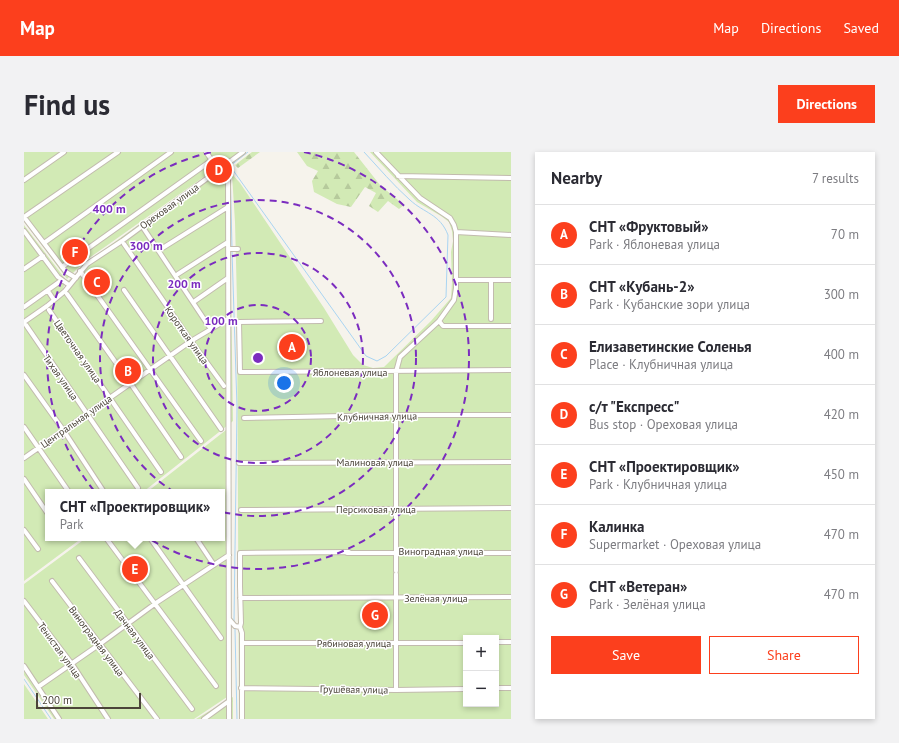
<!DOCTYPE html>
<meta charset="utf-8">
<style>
:root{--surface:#fff;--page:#f2f2f3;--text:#2b2b33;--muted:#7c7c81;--line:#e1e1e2;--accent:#fc3f1d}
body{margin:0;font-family:"PT Sans",sans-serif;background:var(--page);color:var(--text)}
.controls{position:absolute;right:12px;bottom:12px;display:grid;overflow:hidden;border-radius:0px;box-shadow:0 2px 6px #0003}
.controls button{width:36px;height:36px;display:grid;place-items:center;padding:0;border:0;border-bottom:1px solid var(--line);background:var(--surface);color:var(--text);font:20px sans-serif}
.scale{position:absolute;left:12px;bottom:10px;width:105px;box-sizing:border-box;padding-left:4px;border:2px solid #4b4439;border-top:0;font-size:11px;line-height:14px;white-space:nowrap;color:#4b4439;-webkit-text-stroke:3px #fff;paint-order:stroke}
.you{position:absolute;left:260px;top:231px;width:14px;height:14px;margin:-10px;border:3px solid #fff;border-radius:50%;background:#1a73e8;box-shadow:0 0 0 6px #1a73e833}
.badge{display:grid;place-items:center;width:26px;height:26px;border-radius:50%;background:var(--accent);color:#fff;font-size:13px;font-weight:700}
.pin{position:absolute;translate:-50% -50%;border:2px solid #fff;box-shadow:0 1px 4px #0006}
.popup{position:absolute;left:21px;top:337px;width:180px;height:52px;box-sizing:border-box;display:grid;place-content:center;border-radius:0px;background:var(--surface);filter:drop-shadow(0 1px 3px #0005);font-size:13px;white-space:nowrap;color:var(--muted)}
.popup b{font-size:15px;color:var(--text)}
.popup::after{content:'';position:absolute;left:50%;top:100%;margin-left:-8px;border:8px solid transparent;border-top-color:var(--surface)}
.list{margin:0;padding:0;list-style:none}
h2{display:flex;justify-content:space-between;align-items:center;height:52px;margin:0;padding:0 16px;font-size:17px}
h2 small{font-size:13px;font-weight:400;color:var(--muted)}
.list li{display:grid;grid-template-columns:26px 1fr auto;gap:12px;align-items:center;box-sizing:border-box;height:60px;padding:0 16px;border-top:1px solid var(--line)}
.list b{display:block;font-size:15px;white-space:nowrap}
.list p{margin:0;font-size:13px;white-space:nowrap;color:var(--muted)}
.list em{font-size:13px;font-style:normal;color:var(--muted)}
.actions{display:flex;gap:8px;padding:12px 16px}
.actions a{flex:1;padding:9px 0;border:1px solid var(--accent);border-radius:0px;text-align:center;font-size:14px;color:var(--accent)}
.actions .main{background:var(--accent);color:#fff}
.map{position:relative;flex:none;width:487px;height:567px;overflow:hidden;border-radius:0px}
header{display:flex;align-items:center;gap:24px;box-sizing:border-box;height:56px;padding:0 20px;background:var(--accent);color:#fff}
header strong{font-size:19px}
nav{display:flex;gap:22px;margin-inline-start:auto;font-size:14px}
.intro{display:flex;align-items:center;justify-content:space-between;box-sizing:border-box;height:96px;padding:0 24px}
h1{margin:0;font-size:28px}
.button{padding:10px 18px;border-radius:0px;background:var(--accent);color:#fff;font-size:14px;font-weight:700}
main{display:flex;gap:24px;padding:0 24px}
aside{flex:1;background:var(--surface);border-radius:0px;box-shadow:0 2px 6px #0003}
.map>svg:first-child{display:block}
.forest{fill:url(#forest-firs)}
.garden{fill:#d2eab5;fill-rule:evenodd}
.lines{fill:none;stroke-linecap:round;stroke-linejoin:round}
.stream{stroke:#a9d4f2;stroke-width:1}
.minor-casing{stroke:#c2bbae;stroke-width:6}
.minor{stroke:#fff;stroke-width:4}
.ring{fill:none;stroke:#7b2cbf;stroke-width:2;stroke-dasharray:7 5}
.labels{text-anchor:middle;stroke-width:3;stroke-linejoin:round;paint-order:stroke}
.street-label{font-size:10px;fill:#4b4439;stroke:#fff}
.centre{fill:#7b2cbf;stroke:#fff;stroke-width:2}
.ring-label{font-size:12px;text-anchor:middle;font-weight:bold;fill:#7b2cbf;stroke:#fff;stroke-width:3;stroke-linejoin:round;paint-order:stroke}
</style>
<header>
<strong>Map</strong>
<nav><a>Map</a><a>Directions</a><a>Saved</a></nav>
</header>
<div class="intro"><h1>Find us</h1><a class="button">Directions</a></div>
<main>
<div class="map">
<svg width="487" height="567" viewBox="0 0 487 567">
<defs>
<pattern id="forest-firs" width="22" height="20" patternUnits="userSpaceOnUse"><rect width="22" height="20" fill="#d2eab5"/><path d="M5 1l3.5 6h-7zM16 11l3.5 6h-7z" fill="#b6ca9c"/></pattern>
</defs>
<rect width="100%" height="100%" fill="#f6f3ec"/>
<!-- forest -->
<path class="forest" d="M 228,0 L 236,0 L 214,16 L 211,13 Z
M 273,0 L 330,0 L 356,33 L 380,53 L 375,57 L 364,49 L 354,60 L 345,54 L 352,41 L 341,35 L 327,55 L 313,52 L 290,40 L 288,29 L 294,19 L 283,14 Z"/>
<!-- garden -->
<path class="garden" d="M 0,0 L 215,0 L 61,109 L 43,127 L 0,69 Z
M 346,0 L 487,0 L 487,567 L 215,567 L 213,150 L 211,70 L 208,22 L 216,31 L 300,156 L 329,203 L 339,213 L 349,216 L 360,215 L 407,169 L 427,146 L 428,130 L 427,100 L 429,89 L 428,79 L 425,70 L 417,64 L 393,50 ZM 442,486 L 472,486 L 472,552 L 442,552 Z
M 205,8 L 209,269 L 119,340 L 24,340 L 24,386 L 58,386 L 0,429 L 0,168 L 41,139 L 44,129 L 67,107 Z
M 0,73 L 42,128 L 38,140 L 0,167 Z
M 202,278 L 203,545 L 170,567 L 30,567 L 0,523 L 0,432 L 62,386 L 198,386 L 198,340 L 123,340 Z
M 0,532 L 24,567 L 0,567 Z
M 209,545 L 209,567 L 172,567 Z"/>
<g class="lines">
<!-- stream -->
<path class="stream" d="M 206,14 L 342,204 L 353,209 L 362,204 L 422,145 L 424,83 C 416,62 400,61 386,48 C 369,33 355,16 340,0
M 208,96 L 206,14 L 224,0
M 208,99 L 213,255 L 210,470
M 211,477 L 213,567
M 0,527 L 27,567"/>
<defs>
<path id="minor" d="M 182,0 L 195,18
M 352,0 L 396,46 L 426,66 L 430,73 L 432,80 L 432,136 L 430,148 L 415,169 L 376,205 L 372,220 L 372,419
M 204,11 L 205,567
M 374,24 L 487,26
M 0,28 L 40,0
M 0,65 L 94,0
M 0,65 L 42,120 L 52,126
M 120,77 L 186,176
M 0,79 L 34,125 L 45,133
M 432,80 L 487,83
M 20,91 L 147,0
M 100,92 L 167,189 L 200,234
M 137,97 L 204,55
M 204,97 L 214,97
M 38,115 L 188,8
M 0,117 L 19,104
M 56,119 L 177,289
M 154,122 L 204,90
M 431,128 L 487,128
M 467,128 L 467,167
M 100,138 L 197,277
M 24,139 L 30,148
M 43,142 L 107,232 L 157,305
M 171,149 L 204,126
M 0,155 L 38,128
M 25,158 L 137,320
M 297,169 L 215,170 L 216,220 L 487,218
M 415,169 L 419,174 L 487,174
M 0,170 L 23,154 L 41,139 L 63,112 L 98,89 L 219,0
M 2,173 L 114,336
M 0,223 L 40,279 L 80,340
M 220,266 L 372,263 L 487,263
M 0,275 L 45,340
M 0,306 L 167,189 L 204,167
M 215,311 L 487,310
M 0,327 L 24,362
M 217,358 L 487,356
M 0,378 L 14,397
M 82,386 L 192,534
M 126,386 L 197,486
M 172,386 L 190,413
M 323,401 L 487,401
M 55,406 L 168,557
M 28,429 L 133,567
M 216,446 L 487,445
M 0,449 L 48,512 L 84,567
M 205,467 L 211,474 L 216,475
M 472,490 L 487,490
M 218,491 L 442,491
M 0,514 L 35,567
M 14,535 L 76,492 L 132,451 L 205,403
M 217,536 L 372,538 L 442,537
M 472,536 L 487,536
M 372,538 L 372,422
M 180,567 L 205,549
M 218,567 L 218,481 L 216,475 L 217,471 L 216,434 L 216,401 L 325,400"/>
</defs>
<!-- minor casing -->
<use href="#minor" class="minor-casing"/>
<!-- minor -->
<use href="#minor" class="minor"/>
</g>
<!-- distance rings -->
<g class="ring">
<circle cx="234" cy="206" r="53"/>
<circle cx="234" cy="206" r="105"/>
<circle cx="234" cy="206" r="158"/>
<path d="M280 0A211 211 0 1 1 188 0"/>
</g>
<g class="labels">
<!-- street labels -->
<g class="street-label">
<text transform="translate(145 54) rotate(-36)" y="4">Ореховая улица</text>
<text transform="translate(163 183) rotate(55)" y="4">Короткая улица</text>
<text transform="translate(54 199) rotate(55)" y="4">Цветочная улица</text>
<text x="326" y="224">Яблоневая улица</text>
<text transform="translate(37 225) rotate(55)" y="4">Тихая улица</text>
<text transform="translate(353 264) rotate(-1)" y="4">Клубничная улица</text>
<text transform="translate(52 269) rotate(-35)" y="4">Центральная улица</text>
<text x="351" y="314">Малиновая улица</text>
<text x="352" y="361">Персиковая улица</text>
<text x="417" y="403">Виноградная улица</text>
<text x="412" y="450">Зелёная улица</text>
<text transform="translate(111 482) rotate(53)" y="4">Дачная улица</text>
<text transform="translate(73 489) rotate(53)" y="4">Виноградная улица</text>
<text x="330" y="495">Рябиновая улица</text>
<text transform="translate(36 498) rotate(54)" y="4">Тенистая улица</text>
<text transform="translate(330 537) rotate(1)" y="4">Грушёвая улица</text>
</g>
</g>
<circle cx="234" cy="206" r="6" class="centre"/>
<g class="ring-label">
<text x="85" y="61">400 m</text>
<text x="122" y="98">300 m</text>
<text x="160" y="136">200 m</text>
<text x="197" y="173">100 m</text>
</g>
</svg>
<div class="controls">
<button>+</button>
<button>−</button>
</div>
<div class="scale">200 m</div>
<div class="you"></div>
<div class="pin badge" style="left:268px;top:195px">A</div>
<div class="pin badge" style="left:104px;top:219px">B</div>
<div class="pin badge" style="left:73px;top:130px">C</div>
<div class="pin badge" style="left:195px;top:18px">D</div>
<div class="pin badge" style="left:111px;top:417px">E</div>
<div class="popup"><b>СНТ «Проектировщик»</b>Park</div>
<div class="pin badge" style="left:51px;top:100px">F</div>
<div class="pin badge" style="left:351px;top:463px">G</div>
</div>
<aside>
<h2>Nearby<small>7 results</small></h2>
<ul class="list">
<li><span class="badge">A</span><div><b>СНТ «Фруктовый»</b><p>Park · Яблоневая улица</p></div><em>70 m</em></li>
<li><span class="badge">B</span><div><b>СНТ «Кубань-2»</b><p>Park · Кубанские зори улица</p></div><em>300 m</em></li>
<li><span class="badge">C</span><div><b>Елизаветинские Соленья</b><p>Place · Клубничная улица</p></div><em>400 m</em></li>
<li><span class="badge">D</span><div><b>с/т &quot;Експресс&quot;</b><p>Bus stop · Ореховая улица</p></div><em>420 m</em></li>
<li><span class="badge">E</span><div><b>СНТ «Проектировщик»</b><p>Park · Клубничная улица</p></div><em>450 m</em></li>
<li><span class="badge">F</span><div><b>Калинка</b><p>Supermarket · Ореховая улица</p></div><em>470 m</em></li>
<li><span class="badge">G</span><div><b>СНТ «Ветеран»</b><p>Park · Зелёная улица</p></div><em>470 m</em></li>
</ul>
<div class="actions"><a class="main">Save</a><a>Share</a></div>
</aside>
</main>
